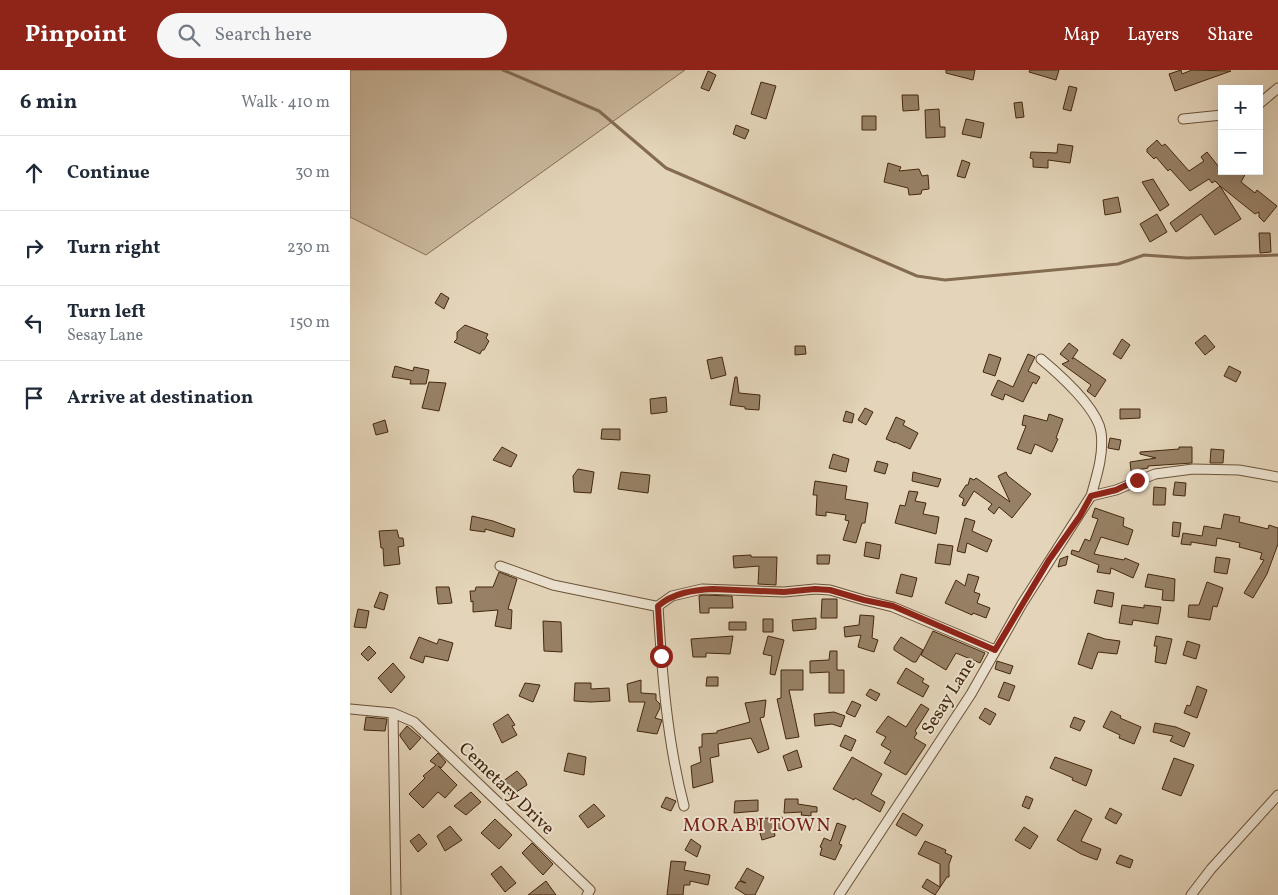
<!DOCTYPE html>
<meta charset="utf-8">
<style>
:root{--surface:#fff;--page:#f6f6f7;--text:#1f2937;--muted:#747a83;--line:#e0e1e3;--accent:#8f2418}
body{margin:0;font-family:Vollkorn,serif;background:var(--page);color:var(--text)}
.controls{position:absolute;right:15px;top:15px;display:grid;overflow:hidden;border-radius:0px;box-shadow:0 5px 20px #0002}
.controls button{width:45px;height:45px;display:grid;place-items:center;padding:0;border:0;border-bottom:1px solid var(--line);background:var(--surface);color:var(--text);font:25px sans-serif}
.stop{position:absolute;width:15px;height:15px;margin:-11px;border:4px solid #8f2418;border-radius:50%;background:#fff}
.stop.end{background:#8f2418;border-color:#fff;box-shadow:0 1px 5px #0008}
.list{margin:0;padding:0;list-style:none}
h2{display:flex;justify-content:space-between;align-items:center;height:65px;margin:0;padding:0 20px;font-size:21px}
h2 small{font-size:16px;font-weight:400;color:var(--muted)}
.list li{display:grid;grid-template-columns:32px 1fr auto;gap:15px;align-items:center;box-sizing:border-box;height:75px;padding:0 20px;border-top:1px solid var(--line)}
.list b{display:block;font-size:19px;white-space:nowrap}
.list p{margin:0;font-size:16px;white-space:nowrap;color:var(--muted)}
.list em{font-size:16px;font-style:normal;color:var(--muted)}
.icon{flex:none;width:28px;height:28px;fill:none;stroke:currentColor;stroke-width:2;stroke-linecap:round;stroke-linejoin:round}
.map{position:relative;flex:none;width:928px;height:825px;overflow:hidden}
header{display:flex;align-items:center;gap:30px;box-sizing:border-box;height:70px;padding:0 25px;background:var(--accent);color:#fff}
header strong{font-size:24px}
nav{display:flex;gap:28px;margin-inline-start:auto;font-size:18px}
.search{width:350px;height:45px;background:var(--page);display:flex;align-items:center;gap:12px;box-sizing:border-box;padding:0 18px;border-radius:28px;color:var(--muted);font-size:19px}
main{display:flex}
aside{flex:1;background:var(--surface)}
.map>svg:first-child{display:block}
.green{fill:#c9b79c;stroke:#866f54}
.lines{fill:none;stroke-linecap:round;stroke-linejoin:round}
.stream{stroke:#846c51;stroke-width:3}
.building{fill:#978166;stroke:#44270c}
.minor-casing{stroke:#6c5238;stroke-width:11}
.minor{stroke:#ede4d2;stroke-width:9}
.route{stroke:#8f2418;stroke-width:6}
.labels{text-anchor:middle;stroke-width:4;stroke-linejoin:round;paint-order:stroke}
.street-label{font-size:18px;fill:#44270c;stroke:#ede4d2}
.neighbourhood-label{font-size:19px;letter-spacing:1px;fill:#7a1f14;stroke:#ede4d2}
</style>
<header>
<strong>Pinpoint</strong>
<div class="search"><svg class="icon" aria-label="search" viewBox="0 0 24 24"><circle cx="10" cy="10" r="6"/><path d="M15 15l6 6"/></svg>Search here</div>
<nav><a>Map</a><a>Layers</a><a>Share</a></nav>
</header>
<main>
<aside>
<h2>6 min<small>Walk · 410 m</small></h2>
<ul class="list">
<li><svg class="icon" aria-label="ahead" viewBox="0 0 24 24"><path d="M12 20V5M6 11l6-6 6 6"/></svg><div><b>Continue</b></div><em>30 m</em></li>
<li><svg class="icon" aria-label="right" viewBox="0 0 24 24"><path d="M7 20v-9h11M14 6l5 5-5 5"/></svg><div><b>Turn right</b></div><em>230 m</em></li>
<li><svg class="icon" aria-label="left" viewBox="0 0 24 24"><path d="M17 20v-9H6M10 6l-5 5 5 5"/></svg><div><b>Turn left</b><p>Sesay Lane</p></div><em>150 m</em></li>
<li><svg class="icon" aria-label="arrive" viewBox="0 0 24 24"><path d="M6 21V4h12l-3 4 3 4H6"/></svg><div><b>Arrive at destination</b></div></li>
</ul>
</aside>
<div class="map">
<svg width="928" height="825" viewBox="0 0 928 825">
<rect width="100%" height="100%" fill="#e4d5ba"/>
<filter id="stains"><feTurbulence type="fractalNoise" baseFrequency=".004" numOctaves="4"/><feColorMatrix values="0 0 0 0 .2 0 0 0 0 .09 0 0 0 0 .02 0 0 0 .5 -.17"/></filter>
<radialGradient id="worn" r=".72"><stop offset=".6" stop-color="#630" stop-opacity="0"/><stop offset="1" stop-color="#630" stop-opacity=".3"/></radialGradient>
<!-- green -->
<path class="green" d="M 0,0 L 335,0 L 76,185 L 0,147 Z"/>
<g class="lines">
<!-- stream -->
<path class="stream" d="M 153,0 L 249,41 L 316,98 L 567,206 L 595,210 L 768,194 L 794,185 L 837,188 L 928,185"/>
</g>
<!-- building -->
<path class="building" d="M 596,0 L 625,0 L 623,10 L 596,3 Z
M 680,0 L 709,0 L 706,10 L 679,2 Z
M 831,0 L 832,4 L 842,0 L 881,1 L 825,21 L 819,4 Z
M 358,1 L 366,5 L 359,21 L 351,18 Z
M 411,12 L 426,16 L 416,49 L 401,44 Z
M 719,16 L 727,18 L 721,41 L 713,39 Z
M 552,25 L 568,25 L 569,40 L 553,41 Z
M 672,32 L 674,47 L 666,48 L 664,33 Z
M 589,39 L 590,57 L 595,57 L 595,67 L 576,68 L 575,40 Z
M 512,46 L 526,46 L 526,60 L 512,60 Z
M 616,49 L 634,53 L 631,68 L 612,64 Z
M 386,55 L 399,60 L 395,69 L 383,64 Z
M 807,70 L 812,76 L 815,74 L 839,101 L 854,91 L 851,87 L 857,82 L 872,101 L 897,101 L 891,112 L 905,123 L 907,120 L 927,136 L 914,152 L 909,147 L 909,142 L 905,144 L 870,116 L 891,149 L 865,165 L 851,144 L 826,162 L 820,153 L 870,116 L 865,111 L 862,113 L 859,109 L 840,121 L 820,99 L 818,101 L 806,87 L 804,89 L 797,82 L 797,79 Z
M 708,74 L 723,76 L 720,93 L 698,90 L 698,98 L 683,97 L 683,89 L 680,88 L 681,82 L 707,83 Z
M 612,90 L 620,93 L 615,108 L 607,106 Z
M 538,93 L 551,97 L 549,101 L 569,99 L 572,106 L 578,105 L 579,119 L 572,120 L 571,124 L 559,125 L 558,118 L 534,112 Z
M 803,109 L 819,135 L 810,141 L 792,112 Z
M 768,127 L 771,142 L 755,145 L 753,130 Z
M 807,144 L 817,162 L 800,172 L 790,154 Z
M 909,163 L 920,163 L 921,182 L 910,183 Z
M 91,223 L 99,228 L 94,239 L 85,233 Z
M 115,255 L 138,264 L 136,268 L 139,271 L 134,280 L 132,280 L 130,284 L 104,272 L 107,269 L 107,262 Z
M 855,265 L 865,277 L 855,285 L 845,273 Z
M 772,269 L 780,275 L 771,289 L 763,284 Z
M 719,273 L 728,280 L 722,289 L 724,288 L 756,310 L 745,327 L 737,321 L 741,315 L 712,294 L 719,291 L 710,284 Z
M 445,276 L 455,276 L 456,284 L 445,285 Z
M 639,284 L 651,288 L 645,306 L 633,302 Z
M 678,284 L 685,287 L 678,301 L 690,307 L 686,314 L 683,312 L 673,332 L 655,324 L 653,330 L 641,325 L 648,310 L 663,317 Z
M 372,287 L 376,305 L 361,309 L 357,290 Z
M 45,296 L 63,301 L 64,297 L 79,300 L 76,314 L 60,314 L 61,310 L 42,307 Z
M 879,296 L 891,302 L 886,312 L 874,306 Z
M 385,307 L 387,307 L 389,323 L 410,325 L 409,340 L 395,339 L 395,337 L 380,335 Z
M 79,312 L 96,313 L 89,341 L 72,338 Z
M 316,327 L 317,342 L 301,344 L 300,329 Z
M 515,338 L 523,342 L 516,355 L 508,350 Z
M 770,339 L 790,339 L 790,348 L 770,349 Z
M 496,341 L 504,344 L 502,353 L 493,351 Z
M 699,344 L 713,349 L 706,368 L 708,369 L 702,382 L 685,374 L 681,384 L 667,379 L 676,356 L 672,355 L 674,345 L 697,351 Z
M 546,347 L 555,351 L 553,355 L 568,363 L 560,379 L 545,372 L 545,373 L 536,369 Z
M 35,350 L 38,362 L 26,365 L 23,354 Z
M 252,359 L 270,359 L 270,370 L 251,369 Z
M 760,368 L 771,370 L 769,380 L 758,378 Z
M 152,377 L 167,385 L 161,397 L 143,390 Z
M 829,377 L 842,377 L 842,393 L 798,396 L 798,398 L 781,401 L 780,392 L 806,388 L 790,384 L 790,382 L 829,379 Z
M 861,379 L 874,380 L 873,393 L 860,393 Z
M 483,384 L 499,389 L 496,402 L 479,398 Z
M 527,391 L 538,394 L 535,404 L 524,401 Z
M 228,399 L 244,402 L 241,423 L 224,422 L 223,406 Z
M 271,402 L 300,405 L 298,423 L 268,419 Z
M 563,402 L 591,409 L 588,417 L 562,411 Z
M 656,402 L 658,406 L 681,424 L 662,448 L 649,437 L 644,444 L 638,439 L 642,434 L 624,421 L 615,436 L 612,435 L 614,429 L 609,426 L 616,415 L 618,415 L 620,408 L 624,410 L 626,408 L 629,410 L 660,432 L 648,406 Z
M 465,411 L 497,416 L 495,429 L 518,433 L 515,453 L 512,453 L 506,473 L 493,470 L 499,451 L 495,450 L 496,445 L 476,442 L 476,446 L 466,445 L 467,425 L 463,425 Z
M 825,412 L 836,413 L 835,426 L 823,425 Z
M 804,417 L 816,418 L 815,435 L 803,435 Z
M 559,421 L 568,422 L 565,431 L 576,433 L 573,444 L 589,447 L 586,464 L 545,453 L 550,435 L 555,436 Z
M 745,438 L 774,448 L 773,456 L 783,460 L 778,475 L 751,467 L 744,484 L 774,490 L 775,488 L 789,494 L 783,508 L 761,498 L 760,504 L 747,502 L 749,495 L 721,484 L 722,480 L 729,482 L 735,469 L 740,471 L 748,449 L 742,447 Z
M 874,444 L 890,447 L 889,452 L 918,459 L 919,455 L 928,458 L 928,474 L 917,504 L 903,528 L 894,523 L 914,490 L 910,489 L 912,483 L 889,477 L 890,473 L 867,468 L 866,476 L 841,472 L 841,475 L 831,474 L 833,463 L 852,466 L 854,456 L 871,459 Z
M 122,446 L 143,451 L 165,459 L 163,467 L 135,459 L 135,462 L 120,460 Z
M 615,448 L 625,451 L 622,461 L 642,470 L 637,482 L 617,473 L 615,483 L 607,481 Z
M 823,452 L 831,453 L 829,467 L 822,466 Z
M 47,460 L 49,468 L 53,468 L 54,476 L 48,477 L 50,494 L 34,496 L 33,478 L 31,478 L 29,461 Z
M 516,472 L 531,475 L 529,489 L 514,486 Z
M 588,474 L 603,476 L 600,495 L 585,493 Z
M 401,485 L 401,487 L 427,487 L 426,515 L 408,514 L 409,496 L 384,498 L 383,486 Z
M 467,485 L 480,485 L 479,494 L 467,494 Z
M 718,486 L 716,495 L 708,497 L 710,489 Z
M 866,487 L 880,489 L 877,504 L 864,502 Z
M 149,502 L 167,509 L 158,539 L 162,540 L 161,559 L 145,556 L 148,540 L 123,542 L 123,531 L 121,532 L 120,521 L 125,521 L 126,517 L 143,517 Z
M 551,504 L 567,508 L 562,527 L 546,523 Z
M 618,504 L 629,507 L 624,522 L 630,524 L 627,533 L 640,538 L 636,548 L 623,543 L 622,545 L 595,533 L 606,510 L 615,516 Z
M 798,504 L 825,509 L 824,531 L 812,530 L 813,520 L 795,517 Z
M 857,512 L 873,518 L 867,537 L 863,536 L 860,550 L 838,547 L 839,535 L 849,535 Z
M 86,517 L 99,517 L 102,533 L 88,534 Z
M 747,520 L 764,523 L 762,537 L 744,533 Z
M 30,522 L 38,525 L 34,540 L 24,537 Z
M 353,525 L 382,526 L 383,538 L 359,538 L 359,543 L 350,543 L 349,526 Z
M 472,529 L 487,529 L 487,548 L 471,548 Z
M 772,535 L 794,538 L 794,535 L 811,537 L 808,554 L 783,550 L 782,555 L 769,553 Z
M 8,539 L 19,541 L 16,558 L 4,557 Z
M 510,545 L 524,546 L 522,568 L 528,570 L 524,582 L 508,577 L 511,565 L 495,567 L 494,557 L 509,555 Z
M 466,548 L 466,559 L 443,561 L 442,550 Z
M 413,549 L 423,549 L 423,562 L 413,562 Z
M 193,551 L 211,552 L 212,582 L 194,581 Z
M 379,552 L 396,552 L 396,560 L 379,560 Z
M 583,561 L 635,583 L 630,593 L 606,583 L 596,600 L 571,585 Z
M 738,563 L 755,569 L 770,571 L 767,584 L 748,582 L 742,599 L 728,594 Z
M 383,566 L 380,584 L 356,583 L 356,587 L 343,587 L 341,569 Z
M 418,566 L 434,570 L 425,605 L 420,604 L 422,586 L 413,584 Z
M 806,566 L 822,569 L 816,594 L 805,592 L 807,576 L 804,576 Z
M 69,567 L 87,574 L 89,569 L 103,573 L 98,591 L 75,586 L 73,593 L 60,588 Z
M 551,567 L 573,580 L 566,592 L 563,592 L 544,580 L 544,577 Z
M 837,571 L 850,575 L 846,589 L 833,585 Z
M 19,576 L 26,583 L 18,591 L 11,584 Z
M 480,581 L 487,581 L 487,600 L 494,600 L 494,623 L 479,623 L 479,602 L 460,603 L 460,591 L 479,590 Z
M 647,591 L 663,596 L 660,604 L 645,599 Z
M 43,593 L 55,607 L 41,623 L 28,608 Z
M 556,598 L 574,609 L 572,612 L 579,616 L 573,627 L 547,613 Z
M 431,600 L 453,600 L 453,620 L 439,620 L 449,667 L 436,669 L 427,629 L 431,628 Z
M 357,607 L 368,607 L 368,616 L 356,616 Z
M 291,610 L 291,623 L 306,624 L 306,630 L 310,634 L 310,638 L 305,648 L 312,650 L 307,664 L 287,661 L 295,632 L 279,632 L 277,614 Z
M 654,612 L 665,616 L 659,631 L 648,627 Z
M 175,613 L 190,615 L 183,632 L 169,626 Z
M 225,613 L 241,613 L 241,619 L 259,618 L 260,631 L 241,632 L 224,631 Z
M 847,616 L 857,620 L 847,648 L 834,643 L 837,635 L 840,636 Z
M 520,619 L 530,624 L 526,631 L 516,625 Z
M 416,630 L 414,647 L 410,648 L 419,679 L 408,683 L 401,668 L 368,674 L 369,686 L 360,688 L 363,712 L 343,718 L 341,696 L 351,692 L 349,677 L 352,677 L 352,664 L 367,663 L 367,661 L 400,652 L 395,633 Z
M 502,631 L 511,635 L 505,647 L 496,643 Z
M 571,634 L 579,639 L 565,661 L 567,663 L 564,668 L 576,675 L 556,705 L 534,693 L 541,681 L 531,675 L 536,667 L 526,662 L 538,646 L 556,657 Z
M 635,638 L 646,644 L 640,655 L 629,648 Z
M 761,641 L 771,646 L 770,648 L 791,657 L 784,674 L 769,668 L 770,665 L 753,657 Z
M 484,642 L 495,646 L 491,657 L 482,654 L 465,656 L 464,644 Z
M 158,644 L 165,655 L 162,656 L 167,665 L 152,673 L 143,654 Z
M 16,647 L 37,649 L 35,661 L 14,660 Z
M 724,647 L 735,651 L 730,661 L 720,657 Z
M 805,653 L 826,657 L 840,663 L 834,677 L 820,671 L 823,666 L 803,662 Z
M 57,656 L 71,668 L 60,680 L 50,666 L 50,664 Z
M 495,665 L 506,670 L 501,681 L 490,676 Z
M 447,680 L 452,697 L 438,701 L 433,686 Z
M 88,683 L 96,692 L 91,698 L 88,696 L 107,715 L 95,728 L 88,722 L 73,738 L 59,724 L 75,708 L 73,706 L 86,695 L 80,691 Z
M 218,683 L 236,687 L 234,705 L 214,701 Z
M 502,687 L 532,704 L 521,724 L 535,732 L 530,742 L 505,728 L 504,730 L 483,719 Z
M 705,687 L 742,700 L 736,716 L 722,710 L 723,708 L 700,698 Z
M 824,688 L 844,695 L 831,726 L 812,719 Z
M 167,701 L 175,710 L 177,715 L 160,726 L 156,719 L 149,714 Z
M 121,722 L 131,732 L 116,745 L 104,736 Z
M 676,726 L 683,729 L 679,739 L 672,736 Z
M 316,727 L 326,731 L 321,741 L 311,737 Z
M 435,729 L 448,729 L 448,734 L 467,737 L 467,742 L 461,742 L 461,746 L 451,745 L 452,742 L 434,743 Z
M 408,730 L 408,741 L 384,743 L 385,731 Z
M 244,734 L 255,746 L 238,758 L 229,746 Z
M 760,738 L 772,744 L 766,754 L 755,748 Z
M 725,740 L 742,749 L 731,771 L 751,779 L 747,790 L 731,784 L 707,770 Z
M 553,743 L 573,755 L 566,766 L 546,755 Z
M 432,747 L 435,758 L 424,760 L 425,766 L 412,770 L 406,749 Z
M 145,749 L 162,765 L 149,779 L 131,763 Z
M 487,753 L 496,756 L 489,774 L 492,775 L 485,790 L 470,785 L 472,778 L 470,777 L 474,768 L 481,771 Z
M 100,756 L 112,770 L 95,781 L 87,766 Z
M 674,757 L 688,766 L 680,779 L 665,770 Z
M 69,764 L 77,774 L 68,782 L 60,771 Z
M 341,769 L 351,776 L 347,787 L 335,780 Z
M 575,771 L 596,780 L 595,783 L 602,786 L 599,794 L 599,807 L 597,807 L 585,825 L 572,817 L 577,809 L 590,817 L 590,794 L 568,784 Z
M 182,773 L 203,794 L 193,805 L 172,783 Z
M 770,785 L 783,790 L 780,798 L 766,793 Z
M 321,791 L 336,792 L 334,800 L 360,805 L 358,815 L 340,811 L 340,815 L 334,815 L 333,825 L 317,825 Z
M 151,796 L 166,813 L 155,822 L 141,804 Z
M 397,798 L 414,807 L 405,825 L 396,825 L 385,818 L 389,811 L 396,813 L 390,810 Z
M 196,811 L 206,825 L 178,825 Z"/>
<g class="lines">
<defs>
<path id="minor" d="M 909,34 L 928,18
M 833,49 L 872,45
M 691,289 C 709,304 747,338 751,362 C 754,384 747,405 741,426
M 150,496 L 203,515 L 305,536 L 308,536 L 322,526 L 352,519 L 434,522 L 465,519 L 480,520 L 514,530 L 543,537 L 645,580
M 308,536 C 312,603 317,671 334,736
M 0,639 L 43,643 L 64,652 L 240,820 L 237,825
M 43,643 L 46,825
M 489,825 L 621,624 L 672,534 L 741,426 L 766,420 L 805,404 L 843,399 L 889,400 L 928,407
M 841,825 L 861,799 L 928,725"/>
</defs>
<!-- minor casing -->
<use href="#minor" class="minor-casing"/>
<!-- minor -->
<use href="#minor" class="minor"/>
</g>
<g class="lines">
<!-- route -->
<path class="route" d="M 311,586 L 308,536 C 323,523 343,520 363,519 L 434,522 L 465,519 L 480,520 L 514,530 L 543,536 L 645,580 L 699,490 L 730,446 L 741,426 L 766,420 L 787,410"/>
</g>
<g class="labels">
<!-- street labels -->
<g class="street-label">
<text transform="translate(598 626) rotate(-58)" y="6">Sesay Lane</text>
<text transform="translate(157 718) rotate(44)" y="6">Cemetary Drive</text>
</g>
<!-- neighbourhood labels -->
<g class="neighbourhood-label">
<text x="407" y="761">MORABI TOWN</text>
</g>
</g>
<rect width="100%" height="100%" filter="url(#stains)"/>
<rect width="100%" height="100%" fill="url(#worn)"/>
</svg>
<div class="controls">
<button>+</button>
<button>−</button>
</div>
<div class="stop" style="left:311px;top:586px"></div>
<div class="stop end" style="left:787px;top:410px"></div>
</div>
</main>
